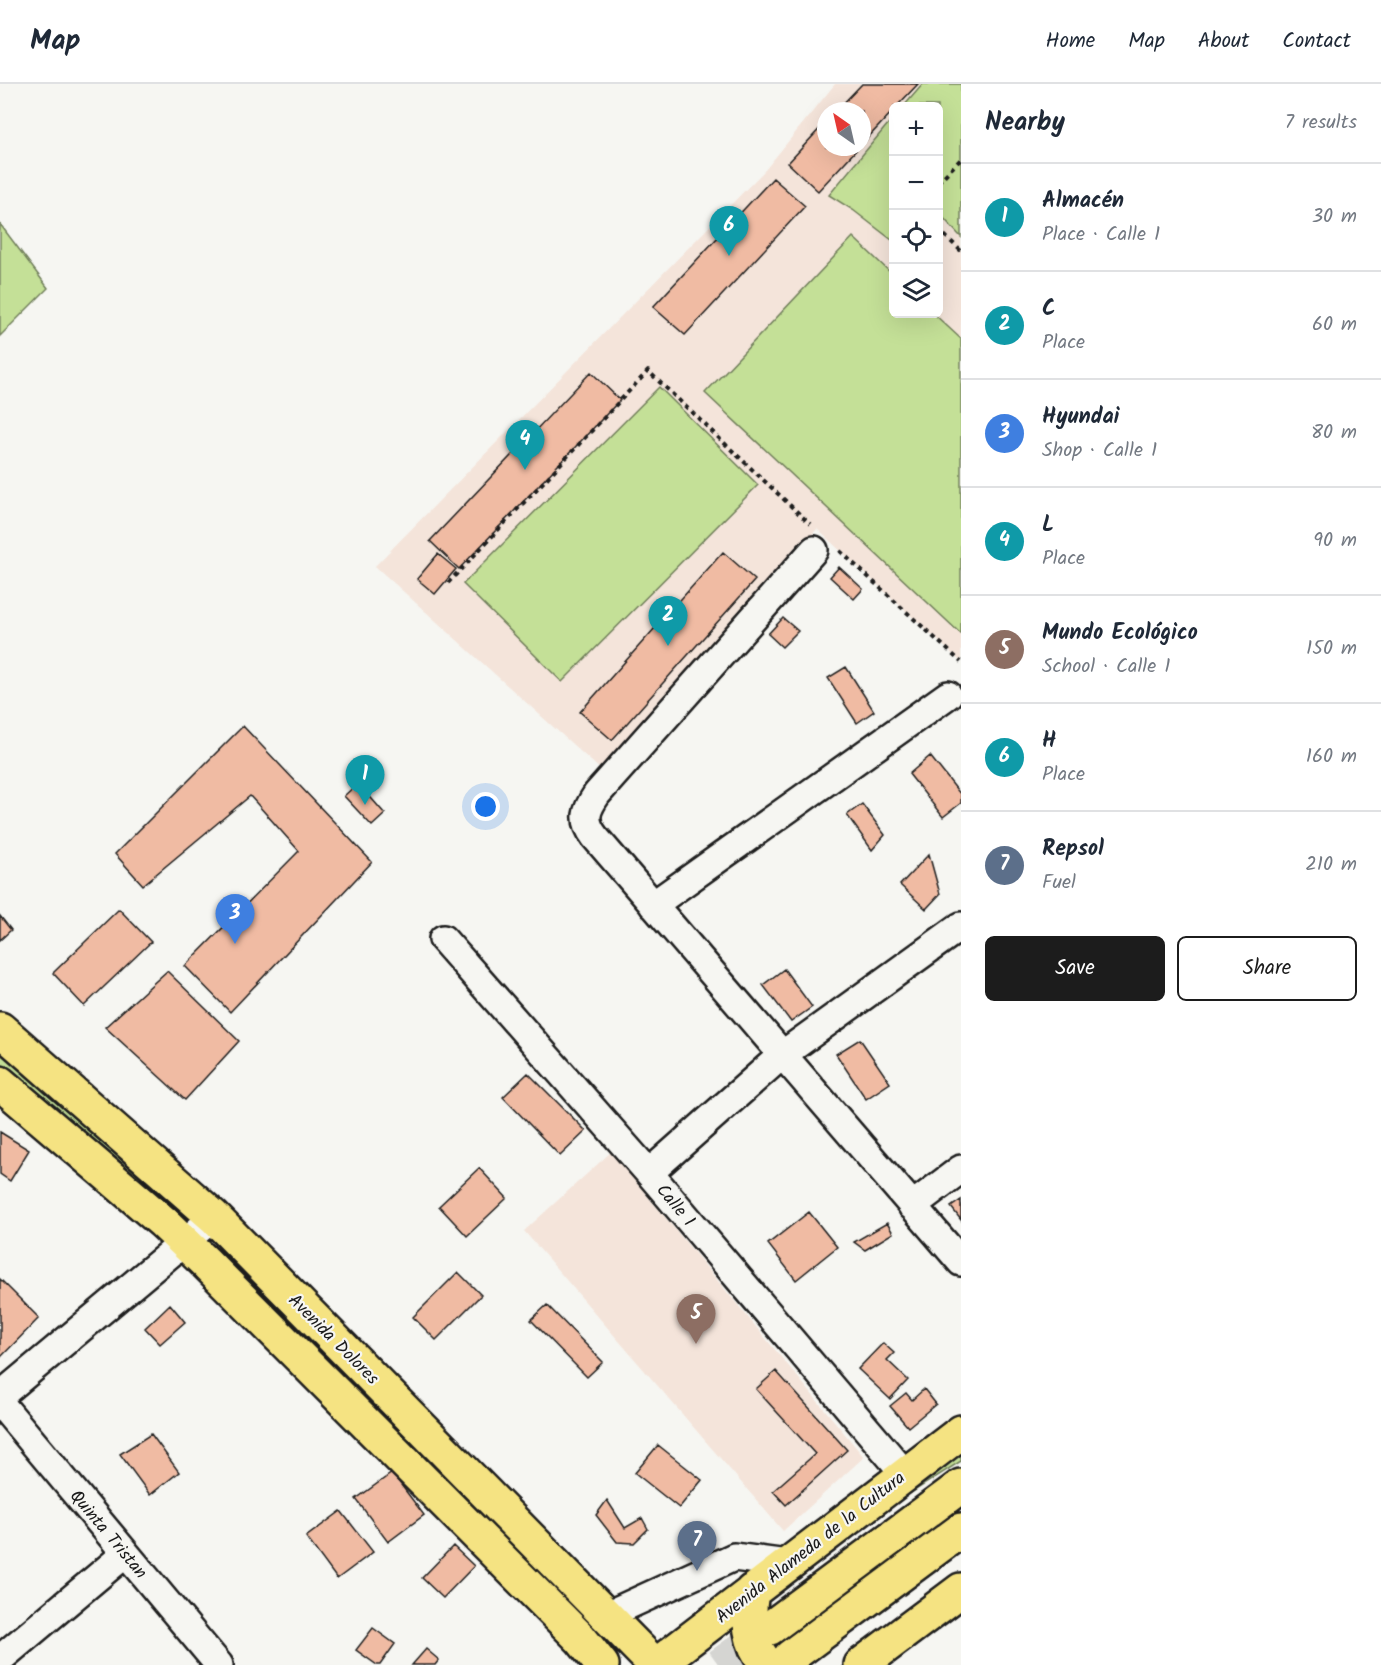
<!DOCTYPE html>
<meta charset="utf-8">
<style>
:root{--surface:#fff;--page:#f6f6f7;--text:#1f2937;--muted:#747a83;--line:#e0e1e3;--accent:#1c1c1c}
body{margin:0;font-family:Kalam,sans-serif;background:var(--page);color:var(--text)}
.controls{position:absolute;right:18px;top:18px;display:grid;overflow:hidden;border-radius:9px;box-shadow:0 6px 24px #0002}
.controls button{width:54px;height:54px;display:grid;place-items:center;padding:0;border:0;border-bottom:2px solid var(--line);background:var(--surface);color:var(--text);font:30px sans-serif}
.compass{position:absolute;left:817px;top:18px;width:54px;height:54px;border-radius:50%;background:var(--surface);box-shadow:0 6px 24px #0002;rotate:326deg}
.you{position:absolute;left:486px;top:723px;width:21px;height:21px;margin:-15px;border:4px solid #fff;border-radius:50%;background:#1a73e8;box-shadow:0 0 0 9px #1a73e833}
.badge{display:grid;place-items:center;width:39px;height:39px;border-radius:50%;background:var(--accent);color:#fff;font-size:20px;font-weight:700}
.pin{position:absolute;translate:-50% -50px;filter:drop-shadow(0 2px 3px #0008)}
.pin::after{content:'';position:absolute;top:32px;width:21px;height:18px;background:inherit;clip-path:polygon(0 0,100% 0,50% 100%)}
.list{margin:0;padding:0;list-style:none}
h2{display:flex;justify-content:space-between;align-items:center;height:78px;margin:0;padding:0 24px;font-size:26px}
h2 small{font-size:20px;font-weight:400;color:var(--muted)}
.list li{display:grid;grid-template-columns:39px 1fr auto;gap:18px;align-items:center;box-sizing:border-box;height:108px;padding:0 24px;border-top:2px solid var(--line)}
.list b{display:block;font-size:22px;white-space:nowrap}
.list p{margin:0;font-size:20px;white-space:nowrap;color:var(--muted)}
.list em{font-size:20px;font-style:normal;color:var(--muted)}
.actions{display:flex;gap:12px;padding:18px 24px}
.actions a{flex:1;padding:14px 0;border:2px solid var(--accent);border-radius:9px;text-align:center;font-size:21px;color:var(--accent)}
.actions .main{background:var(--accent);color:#fff}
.icon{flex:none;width:33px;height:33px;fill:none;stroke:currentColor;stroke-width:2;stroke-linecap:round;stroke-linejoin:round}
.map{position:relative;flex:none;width:961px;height:1581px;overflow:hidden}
header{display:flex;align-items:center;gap:36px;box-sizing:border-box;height:84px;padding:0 30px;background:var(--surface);border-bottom:2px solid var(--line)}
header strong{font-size:28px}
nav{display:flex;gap:33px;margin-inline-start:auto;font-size:21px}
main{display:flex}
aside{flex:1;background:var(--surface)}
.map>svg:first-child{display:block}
.built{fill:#f4e4da;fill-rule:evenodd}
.green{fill:#c4e097;stroke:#707e5a;stroke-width:1.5}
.building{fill:#f0bba3;stroke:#1c1c1c;stroke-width:1.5}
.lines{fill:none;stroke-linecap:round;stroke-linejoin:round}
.highway-tunnel{stroke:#d5d5d2;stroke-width:33;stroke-dasharray:33 16;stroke-linecap:butt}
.minor-casing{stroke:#1c1c1c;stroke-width:32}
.major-casing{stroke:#1c1c1c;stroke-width:38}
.highway-casing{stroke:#1c1c1c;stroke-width:38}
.path{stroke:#1c1c1c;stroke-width:4;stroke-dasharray:4.5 4.5;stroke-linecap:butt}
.minor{stroke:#f6f6f2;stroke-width:27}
.major{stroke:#f5e382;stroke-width:33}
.highway{stroke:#f5e382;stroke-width:33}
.labels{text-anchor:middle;stroke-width:4.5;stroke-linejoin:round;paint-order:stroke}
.street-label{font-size:18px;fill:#1c1c1c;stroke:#f6f6f2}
</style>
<header>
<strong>Map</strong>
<nav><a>Home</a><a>Map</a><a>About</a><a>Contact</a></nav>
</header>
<main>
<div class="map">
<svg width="961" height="1581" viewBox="0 0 961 1581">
<rect width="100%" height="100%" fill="#f6f6f2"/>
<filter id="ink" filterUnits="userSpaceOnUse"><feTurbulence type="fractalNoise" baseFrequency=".0167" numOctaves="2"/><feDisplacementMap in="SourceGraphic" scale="12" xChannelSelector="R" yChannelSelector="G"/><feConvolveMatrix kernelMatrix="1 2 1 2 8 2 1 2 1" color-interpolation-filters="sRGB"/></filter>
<g filter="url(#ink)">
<!-- built -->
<path class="built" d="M 835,0 L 961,0 L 961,578 L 817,445 L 602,687 L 375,482 L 765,86 ZM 894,22 L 938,22 L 938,230 L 894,230 ZM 826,27 L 862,27 L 862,63 L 826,63 Z
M 611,1068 L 864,1373 L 783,1447 L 524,1147 Z"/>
<!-- green -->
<path class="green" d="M 923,0 L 961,0 L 961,153 L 939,129 L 938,22 L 904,22 Z
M 893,34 L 894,154 L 892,156 L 853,126 L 829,111 Z
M 0,140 L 48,204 L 0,252 Z
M 853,153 L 893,191 L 894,230 L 934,230 L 961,255 L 961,550 L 705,309 Z
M 659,303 L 758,401 L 562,598 L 463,500 Z
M 0,960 L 175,1107 L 160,1118 L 0,983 Z
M 961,1367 L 961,1377 L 884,1426 Z"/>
<!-- building -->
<path class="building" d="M 862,0 L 918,0 L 897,22 L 894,22 L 894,26 L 862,60 L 862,27 L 836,27 Z
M 826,38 L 826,63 L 859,63 L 818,107 L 788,79 Z
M 773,94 L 805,122 L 685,251 L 653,223 Z
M 591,288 L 620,316 L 459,485 L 430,457 Z
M 723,468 L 755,496 L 612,656 L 580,628 Z
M 438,470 L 456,485 L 435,510 L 417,495 Z
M 839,483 L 863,505 L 854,515 L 830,493 Z
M 783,534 L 798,547 L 782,563 L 768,550 Z
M 846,583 L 874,627 L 857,639 L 828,594 Z
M 243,642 L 372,778 L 230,928 L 185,882 L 299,767 L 250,712 L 143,801 L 115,770 Z
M 930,672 L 961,711 L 961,719 L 943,733 L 909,690 Z
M 358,699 L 385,730 L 372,742 L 344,712 Z
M 862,720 L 885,751 L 872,766 L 847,731 Z
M 929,770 L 940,810 L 926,825 L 900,801 Z
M 119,825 L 151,858 L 84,922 L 53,889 Z
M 0,832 L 11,846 L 0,856 Z
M 784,885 L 812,923 L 791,938 L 763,901 Z
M 167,887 L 239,957 L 185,1016 L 105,943 Z
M 860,955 L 890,999 L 866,1015 L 836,970 Z
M 528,989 L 586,1047 L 560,1072 L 503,1013 Z
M 0,1048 L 29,1066 L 10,1097 L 0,1090 Z
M 479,1084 L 507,1114 L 467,1152 L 439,1122 Z
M 961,1116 L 961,1136 L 951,1123 Z
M 809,1128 L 837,1163 L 796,1196 L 768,1160 Z
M 887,1139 L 893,1149 L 865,1166 L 854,1158 Z
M 458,1188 L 481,1211 L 436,1256 L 413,1233 Z
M 0,1195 L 39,1234 L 0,1274 Z
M 170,1220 L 185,1238 L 160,1260 L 145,1244 Z
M 547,1221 L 603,1278 L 587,1293 L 531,1236 Z
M 883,1259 L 894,1269 L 887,1276 L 908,1296 L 890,1315 L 858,1285 Z
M 776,1287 L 847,1366 L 786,1421 L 773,1407 L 815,1370 L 756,1305 Z
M 924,1305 L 936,1320 L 908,1343 L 890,1322 L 906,1309 L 912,1316 Z
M 151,1350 L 179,1388 L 150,1411 L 120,1370 Z
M 658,1361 L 702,1396 L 679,1424 L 635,1389 Z
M 392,1389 L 424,1431 L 388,1458 L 356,1415 Z
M 607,1416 L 625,1444 L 642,1434 L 648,1445 L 634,1459 L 617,1458 L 596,1431 Z
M 341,1427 L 373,1468 L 337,1495 L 306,1453 Z
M 453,1462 L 474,1482 L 443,1514 L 422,1494 Z
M 373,1544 L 395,1560 L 380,1581 L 377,1581 L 356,1566 Z
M 426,1565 L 439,1576 L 435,1581 L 412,1581 Z"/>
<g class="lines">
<!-- highway-tunnel -->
<path class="highway-tunnel" d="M 719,1581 L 770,1544"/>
<defs>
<path id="minor" d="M 814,466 L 597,710 C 586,726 582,736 595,753 L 961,1178
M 653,821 L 948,611
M 443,855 L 649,1089 L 905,1390
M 649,1089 L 782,971 L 961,842
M 912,1122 L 961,1085
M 0,1312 L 214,1133
M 0,1319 L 219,1581
M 607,1531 L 734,1473 L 788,1480
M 0,1575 L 125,1470"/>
<path id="major" d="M 0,945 L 214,1133 L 654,1580
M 0,999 L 163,1138 L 204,1177 L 581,1555 L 602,1581
M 752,1507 C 748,1532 747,1562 769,1581
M 659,1579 L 961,1348
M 861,1581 L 961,1506"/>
<path id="highway" d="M 770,1544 L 961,1402
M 790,1573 L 961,1446"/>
</defs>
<!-- minor casing -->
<use href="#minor" class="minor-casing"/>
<!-- major casing -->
<use href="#major" class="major-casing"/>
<!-- highway casing -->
<use href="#highway" class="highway-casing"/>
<!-- path -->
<path class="path" d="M 938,98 L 961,75
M 938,145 L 961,167
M 840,467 L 961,578
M 448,499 L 648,287 L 810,440"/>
<!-- minor -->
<use href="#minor" class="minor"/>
<!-- major -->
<use href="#major" class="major"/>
<!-- highway -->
<use href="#highway" class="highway"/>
</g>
</g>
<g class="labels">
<!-- street labels -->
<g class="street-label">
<text transform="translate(676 1121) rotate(50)" y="6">Calle 1</text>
<text transform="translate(334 1255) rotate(45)" y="6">Avenida Dolores</text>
<text transform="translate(109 1450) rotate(50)" y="6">Quinta Tristan</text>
<text transform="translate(810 1463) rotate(-38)" y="6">Avenida Alameda de la Cultura</text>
</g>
</g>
</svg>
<div class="controls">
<button>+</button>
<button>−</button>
<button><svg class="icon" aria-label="locate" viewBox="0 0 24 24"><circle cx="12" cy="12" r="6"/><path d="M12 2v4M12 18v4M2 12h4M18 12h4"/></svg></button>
<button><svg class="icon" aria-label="layers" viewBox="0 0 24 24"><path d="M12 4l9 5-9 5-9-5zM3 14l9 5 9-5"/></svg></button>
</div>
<svg class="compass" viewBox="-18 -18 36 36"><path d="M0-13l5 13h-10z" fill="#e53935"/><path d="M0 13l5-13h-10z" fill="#747a83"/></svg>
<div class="you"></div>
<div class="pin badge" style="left:365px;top:721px;background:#0f9aa8">1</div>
<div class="pin badge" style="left:668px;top:562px;background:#0f9aa8">2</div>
<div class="pin badge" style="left:235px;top:860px;background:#3f7fe0">3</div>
<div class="pin badge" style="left:525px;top:386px;background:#0f9aa8">4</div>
<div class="pin badge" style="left:696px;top:1260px;background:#8d6e63">5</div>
<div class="pin badge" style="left:729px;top:172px;background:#0f9aa8">6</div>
<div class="pin badge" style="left:697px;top:1487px;background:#5c6f8a">7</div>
</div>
<aside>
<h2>Nearby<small>7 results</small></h2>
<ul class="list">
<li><span class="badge" style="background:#0f9aa8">1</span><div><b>Almacén</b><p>Place · Calle 1</p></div><em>30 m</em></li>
<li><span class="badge" style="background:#0f9aa8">2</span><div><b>C</b><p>Place</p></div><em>60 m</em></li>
<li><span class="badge" style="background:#3f7fe0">3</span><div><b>Hyundai</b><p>Shop · Calle 1</p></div><em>80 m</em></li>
<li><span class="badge" style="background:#0f9aa8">4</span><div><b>L</b><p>Place</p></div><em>90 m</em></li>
<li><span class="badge" style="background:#8d6e63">5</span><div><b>Mundo Ecológico</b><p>School · Calle 1</p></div><em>150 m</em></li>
<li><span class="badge" style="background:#0f9aa8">6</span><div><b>H</b><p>Place</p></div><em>160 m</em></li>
<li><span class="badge" style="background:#5c6f8a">7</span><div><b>Repsol</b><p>Fuel</p></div><em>210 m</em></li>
</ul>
<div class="actions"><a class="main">Save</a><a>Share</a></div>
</aside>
</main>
